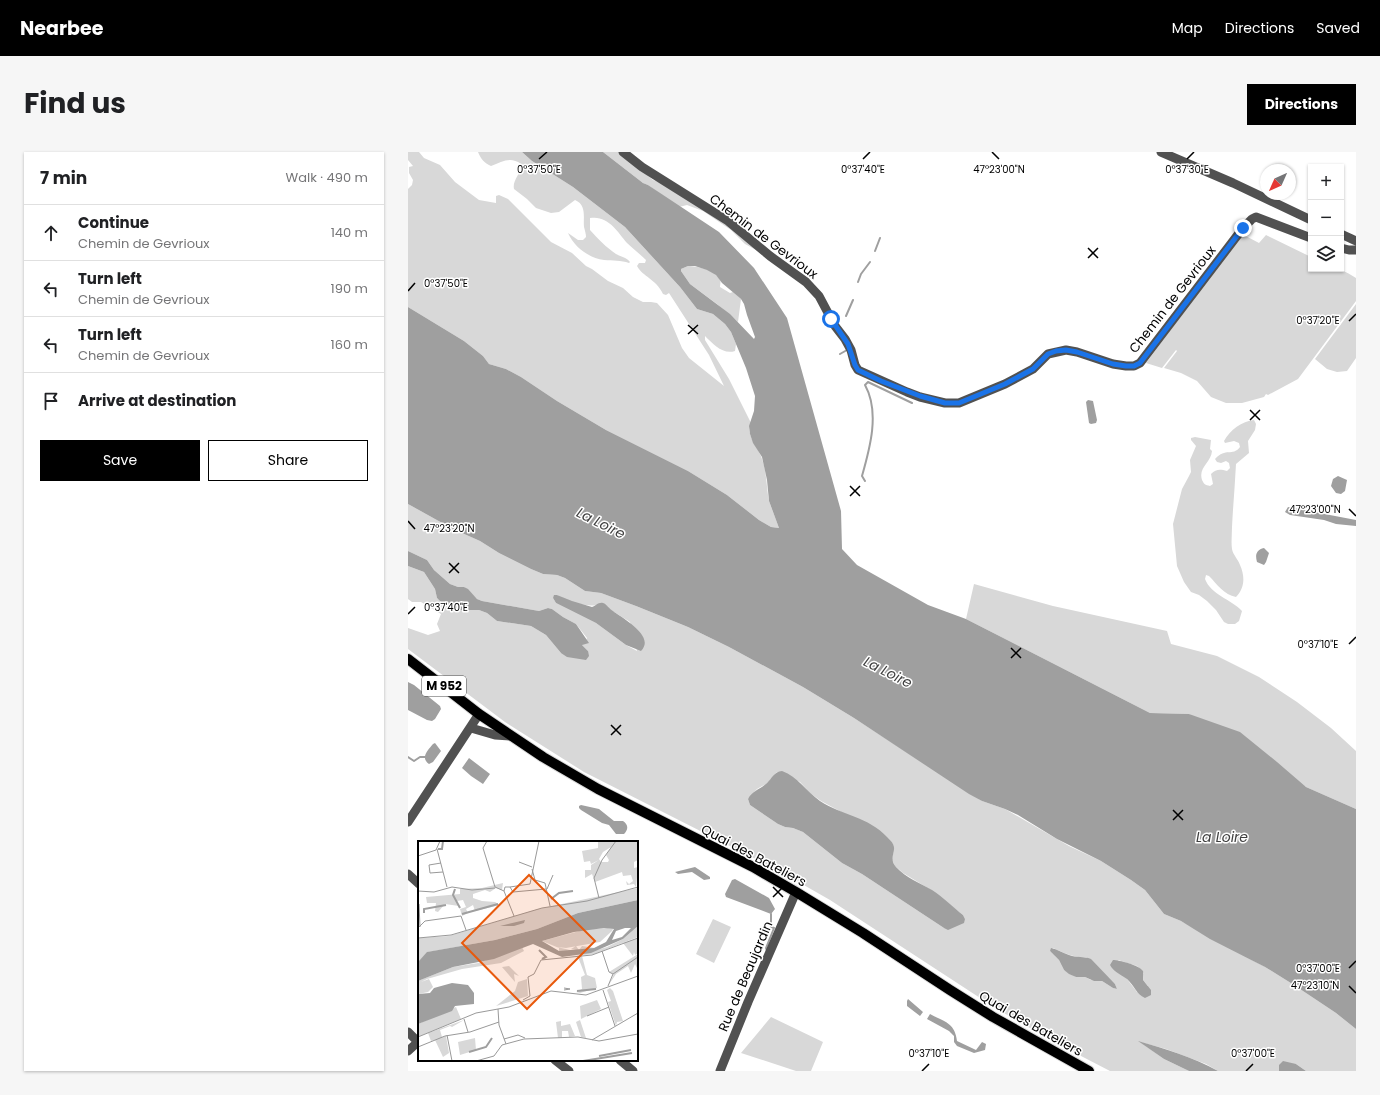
<!DOCTYPE html>
<meta charset="utf-8">
<style>
:root{--surface:#fff;--page:#f6f6f6;--text:#202124;--muted:#757577;--line:#e0e0e0;--accent:#000}
body{margin:0;font-family:Poppins,sans-serif;background:var(--page);color:var(--text)}
.controls{position:absolute;right:12px;top:12px;display:grid;overflow:hidden;border-radius:0px;box-shadow:0 1px 3px #0004}
.controls button{width:36px;height:36px;display:grid;place-items:center;padding:0;border:0;border-bottom:1px solid var(--line);background:var(--surface);color:var(--text);font:20px sans-serif}
.compass{position:absolute;left:852px;top:12px;width:36px;height:36px;border-radius:50%;background:var(--surface);box-shadow:0 1px 3px #0004;rotate:225deg}
.stop{position:absolute;width:12px;height:12px;margin:-9px;border:3px solid #1a73e8;border-radius:50%;background:#fff}
.stop.end{background:#1a73e8;border-color:#fff;box-shadow:0 1px 4px #0008}
.list{margin:0;padding:0;list-style:none}
h2{display:flex;justify-content:space-between;align-items:center;height:52px;margin:0;padding:0 16px;font-size:17px}
h2 small{font-size:13px;font-weight:400;color:var(--muted)}
.list li{display:grid;grid-template-columns:26px 1fr auto;gap:12px;align-items:center;box-sizing:border-box;height:56px;padding:0 16px;border-top:1px solid var(--line)}
.list b{display:block;font-size:15px;white-space:nowrap}
.list p{margin:0;font-size:13px;white-space:nowrap;color:var(--muted)}
.list em{font-size:13px;font-style:normal;color:var(--muted)}
.actions{display:flex;gap:8px;padding:12px 16px}
.actions a{flex:1;padding:9px 0;border:1px solid var(--accent);border-radius:0px;text-align:center;font-size:14px;color:var(--accent)}
.actions .main{background:var(--accent);color:#fff}
.icon{flex:none;width:22px;height:22px;fill:none;stroke:currentColor;stroke-width:2;stroke-linecap:round;stroke-linejoin:round}
.map{position:relative;flex:none;width:948px;height:919px;overflow:hidden;border-radius:0px}
header{display:flex;align-items:center;gap:24px;box-sizing:border-box;height:56px;padding:0 20px;background:var(--accent);color:#fff}
header strong{font-size:19px}
nav{display:flex;gap:22px;margin-inline-start:auto;font-size:14px}
.intro{display:flex;align-items:center;justify-content:space-between;box-sizing:border-box;height:96px;padding:0 24px}
h1{margin:0;font-size:28px}
.button{padding:10px 18px;border-radius:0px;background:var(--accent);color:#fff;font-size:14px;font-weight:700}
main{display:flex;gap:24px;padding:0 24px}
aside{flex:1;background:var(--surface);border-radius:0px;box-shadow:0 1px 3px #0004}
.map>svg:first-child{display:block}
.green{fill:#d8d8d8;fill-rule:evenodd}
.water{fill:#9f9f9f;fill-rule:evenodd}
.lines{fill:none;stroke-linecap:round;stroke-linejoin:round}
.stream{stroke:#9f9f9f;stroke-width:2}
.major-casing{stroke:#dbdbdb;stroke-width:12}
.minor{stroke:#515151;stroke-width:9}
.major{stroke:#000;stroke-width:10}
.route{stroke:#1a73e8;stroke-width:5}
.ticks{fill:none;stroke:#000;stroke-width:1.5}
.labels{text-anchor:middle;stroke-width:3;stroke-linejoin:round;paint-order:stroke}
.shield{fill:#fff;stroke:#4c4c4c;stroke-width:1}
.shield-label{font-size:12px;font-weight:bold;fill:#000}
.street-label{font-size:13px;fill:#000;stroke:#fff}
.water-label{font-size:14px;font-style:italic;fill:#404040;stroke:#fff}
.inset-river{fill:none;stroke:#9f9f9f;stroke-width:2}
.inset-road{fill:none;stroke:#999;stroke-width:1}
.view{fill:#e8590c;fill-opacity:0.15;stroke:#e8590c;stroke-width:2}
.inset-edge{fill:none;stroke:#000;stroke-width:2}
.ticks-label{font-size:10px;text-anchor:middle;fill:#000;stroke:#fff;stroke-width:3;stroke-linejoin:round;paint-order:stroke}
</style>
<header>
<strong>Nearbee</strong>
<nav><a>Map</a><a>Directions</a><a>Saved</a></nav>
</header>
<div class="intro"><h1>Find us</h1><a class="button">Directions</a></div>
<main>
<aside>
<h2>7 min<small>Walk · 490 m</small></h2>
<ul class="list">
<li><svg class="icon" aria-label="ahead" viewBox="0 0 24 24"><path d="M12 20V5M6 11l6-6 6 6"/></svg><div><b>Continue</b><p>Chemin de Gevrioux</p></div><em>140 m</em></li>
<li><svg class="icon" aria-label="left" viewBox="0 0 24 24"><path d="M17 20v-9H6M10 6l-5 5 5 5"/></svg><div><b>Turn left</b><p>Chemin de Gevrioux</p></div><em>190 m</em></li>
<li><svg class="icon" aria-label="left" viewBox="0 0 24 24"><path d="M17 20v-9H6M10 6l-5 5 5 5"/></svg><div><b>Turn left</b><p>Chemin de Gevrioux</p></div><em>160 m</em></li>
<li><svg class="icon" aria-label="arrive" viewBox="0 0 24 24"><path d="M6 21V4h12l-3 4 3 4H6"/></svg><div><b>Arrive at destination</b></div></li>
</ul>
<div class="actions"><a class="main">Save</a><a>Share</a></div>
</aside>
<div class="map">
<svg width="948" height="919" viewBox="0 0 948 919">
<rect width="100%" height="100%" fill="#fff"/>
<!-- green -->
<path class="green" d="M 0,0 L 11,0 L 16,6 L 32,13 L 47,30 L 71,48 L 88,51 L 88,44 L 91,43 L 100,47 L 143,90 L 164,101 L 178,114 L 184,117 L 200,129 L 215,136 L 225,145 L 235,150 L 243,150 L 249,151 L 260,163 L 274,196 L 281,206 L 316,234 L 301,203 L 261,141 L 258,143 L 255,142 C 248,127 235,125 229,114 L 231,111 L 237,111 L 238,108 C 232,102 225,97 219,91 C 209,79 200,63 182,66 L 182,78 C 189,86 199,96 208,102 C 213,105 218,105 222,110 L 221,111 C 213,108 205,109 196,108 C 181,106 166,95 160,81 L 170,88 L 175,88 L 178,85 C 178,82 177,79 176,75 C 175,66 179,53 167,48 L 151,60 L 143,61 L 128,56 L 119,47 L 106,37 C 104,28 114,21 113,12 C 102,4 94,10 83,14 C 76,11 73,7 70,0 L 114,0 L 124,9 L 165,35 L 217,75 L 272,135 L 289,157 L 305,162 L 317,172 L 323,180 L 328,192 L 327,199 C 315,203 305,192 297,184 L 297,188 L 321,227 L 343,271 C 338,280 346,291 351,300 C 359,315 358,333 361,349 C 364,358 368,367 371,376 L 363,375 L 351,368 L 319,343 L 280,319 L 198,278 L 149,249 L 113,225 L 98,217 L 81,212 L 75,204 L 56,189 L 0,155 L 0,37 L 4,33 L 5,28 L 1,21 L 1,15 L 5,14 L 0,8 Z
M 195,0 L 211,0 L 245,28 L 251,30 L 308,65 L 350,99 L 337,92 L 323,78 L 295,59 L 279,53 L 271,55 L 240,33 L 235,31 Z
M 834,82 L 851,91 L 858,83 L 903,105 L 903,117 C 923,117 931,114 948,126 L 948,149 L 890,227 L 860,243 L 858,242 L 856,245 L 834,251 L 818,251 L 803,245 L 789,229 L 773,221 L 756,216 L 769,199 L 768,198 L 754,216 L 738,211 Z
M 280,114 C 289,114 308,118 312,128 C 313,130 312,133 312,135 L 322,141 L 325,140 L 333,147 L 330,170 L 309,152 L 282,132 L 273,119 L 273,117 Z
M 948,152 L 948,206 L 939,219 L 929,220 L 919,217 L 907,207 Z
M 846,268 L 848,272 L 847,278 L 840,289 L 841,301 L 828,312 C 827,333 825,354 824,375 C 824,382 823,390 824,397 C 825,403 830,407 832,413 C 837,424 837,436 828,445 C 816,443 809,432 801,424 L 798,423 L 797,427 C 803,443 823,447 834,459 L 831,469 L 827,472 L 820,472 L 816,470 L 808,458 L 799,449 L 791,443 L 783,440 L 776,430 L 769,414 L 765,372 L 774,337 L 781,324 L 783,320 L 782,308 L 788,294 L 783,288 L 783,286 L 787,285 L 803,288 L 802,297 L 804,299 C 803,311 790,315 794,328 C 796,332 797,333 802,334 L 805,332 L 803,322 C 808,317 812,317 819,319 L 822,316 L 821,311 L 818,309 L 813,311 L 809,310 L 807,307 C 818,295 824,305 832,295 L 831,291 L 826,289 L 817,291 L 816,289 C 822,278 834,269 846,268 Z
M 0,352 L 45,377 L 72,389 L 91,401 L 123,417 L 135,422 L 149,423 L 157,426 L 177,439 L 193,441 L 228,454 L 280,475 L 321,495 L 395,535 L 446,566 L 574,649 L 597,657 L 661,694 L 693,709 L 723,728 L 737,738 L 756,762 L 773,769 L 857,815 L 886,833 L 928,861 L 948,877 L 948,919 L 898,919 L 888,912 L 871,918 L 871,919 L 810,919 L 798,912 L 758,897 L 732,890 L 756,907 L 781,919 L 702,919 L 648,891 L 589,857 L 422,748 L 373,720 L 176,620 L 97,570 L 0,497 L 0,476 L 20,483 L 32,479 L 29,472 L 33,462 L 13,450 L 4,450 L 0,447 L 0,414 L 16,420 L 27,437 L 29,446 L 36,453 L 49,458 L 71,458 L 79,461 L 89,469 L 123,474 L 138,483 L 153,501 L 180,499 L 173,492 L 177,491 L 179,486 L 168,472 L 155,465 L 144,457 L 140,456 L 131,459 L 74,449 L 69,447 L 56,435 L 50,435 L 42,432 L 26,418 L 19,408 L 0,399 ZM 149,443 C 164,452 181,455 198,453 L 203,458 L 222,470 L 229,499 L 218,493 L 188,471 L 148,451 L 145,446 ZM 369,620 L 392,630 L 402,641 L 413,649 L 476,683 L 485,692 L 486,697 L 484,708 L 487,714 L 495,721 L 523,738 L 555,763 L 557,767 L 536,776 L 454,722 L 434,711 L 395,680 L 385,676 L 377,675 L 370,672 L 342,653 L 340,647 L 349,637 L 358,632 ZM 645,796 C 656,801 666,806 678,805 L 707,832 L 709,837 L 705,836 L 694,829 L 683,828 L 677,825 L 668,825 L 656,818 L 651,808 L 642,799 ZM 710,808 L 729,814 L 736,821 L 735,828 L 740,834 L 729,840 L 719,827 Z
M 566,432 L 645,454 L 759,479 L 763,492 L 809,504 L 851,525 L 889,550 L 923,576 L 948,599 L 948,657 L 898,635 L 781,562 L 742,561 L 558,467 Z
M 305,767 L 323,775 L 306,811 L 288,802 Z
M 363,865 L 415,890 L 403,919 L 388,919 L 333,901 Z"/>
<!-- water -->
<path class="water" d="M 114,0 L 195,0 L 235,31 L 240,33 L 311,80 L 346,116 L 379,166 L 433,359 L 434,397 L 449,413 L 520,453 L 558,467 L 742,561 L 781,562 L 832,580 L 869,610 L 898,635 L 948,657 L 948,877 L 928,861 L 886,833 L 857,815 L 802,787 L 773,769 L 756,762 L 737,738 L 723,728 L 693,709 L 649,687 L 610,663 L 597,657 L 574,649 L 561,642 L 446,566 L 395,535 L 321,495 L 280,475 L 228,454 L 193,441 L 177,439 L 157,426 L 149,423 L 135,422 L 123,417 L 91,401 L 72,389 L 45,377 L 0,352 L 0,155 L 56,189 L 75,204 L 81,212 L 98,217 L 113,225 L 149,249 L 198,278 L 280,319 L 319,343 L 351,368 L 363,375 L 371,376 L 361,349 L 359,328 L 354,305 L 345,291 L 342,282 L 341,274 L 346,259 L 347,244 L 338,216 L 323,180 L 317,172 L 305,162 L 289,157 L 272,135 L 217,75 L 165,35 L 124,9 ZM 280,114 L 287,114 L 299,118 L 308,123 L 314,131 L 333,147 L 336,152 L 339,163 L 347,185 L 346,187 L 322,162 L 282,132 L 273,119 L 273,117 Z
M 680,248 L 685,249 L 689,268 L 688,271 L 683,272 L 681,271 L 678,250 Z
M 930,324 L 939,328 L 937,339 L 933,342 L 928,341 L 923,334 L 925,327 Z
M 880,355 L 948,368 L 948,374 L 928,372 L 916,368 L 882,363 L 877,360 Z
M 856,396 L 861,401 L 858,410 L 856,413 L 849,410 C 847,403 848,398 856,396 Z
M 0,399 L 19,408 L 26,418 L 42,432 L 50,435 L 56,435 L 60,437 L 69,447 L 74,449 L 131,459 L 140,456 L 144,457 L 155,465 L 168,472 L 181,491 L 174,493 L 180,499 L 181,504 L 178,508 L 159,505 L 153,501 L 138,483 L 123,474 L 89,469 L 79,461 L 71,458 L 49,458 L 41,456 L 36,453 L 29,446 L 27,437 L 16,420 L 0,414 Z
M 146,443 L 149,443 L 164,449 L 184,455 C 188,454 190,450 195,451 C 199,452 201,457 205,459 C 214,466 248,484 233,499 L 218,493 L 188,471 L 148,451 L 145,446 Z
M 0,530 L 6,533 L 32,554 L 33,557 L 27,567 L 24,569 L 19,568 L 0,558 Z
M 27,591 L 33,599 L 25,610 L 21,612 C 12,606 20,598 25,592 Z
M 61,606 L 82,622 L 75,632 L 63,624 L 54,616 Z
M 374,619 C 390,625 398,639 412,649 C 433,663 461,665 479,685 C 481,687 484,690 485,692 C 489,700 480,706 488,715 C 498,726 512,731 524,738 C 535,745 545,755 555,763 L 557,767 L 556,771 L 540,778 L 536,776 L 454,722 L 434,711 L 395,680 L 385,676 L 377,675 L 370,672 L 342,653 L 340,647 C 345,638 353,637 359,631 C 364,626 366,620 374,619 Z
M 173,653 L 191,657 L 206,669 L 215,669 C 221,673 220,678 216,682 L 208,682 L 201,673 L 194,671 L 173,658 L 171,656 L 171,654 Z
M 287,715 L 302,725 L 302,727 L 296,728 L 284,720 L 270,722 L 267,720 Z
M 327,727 L 361,746 L 367,757 L 363,762 L 318,745 L 317,742 L 324,728 Z
M 643,796 C 649,797 655,801 661,803 C 669,806 676,804 683,807 L 707,832 L 709,837 L 705,836 L 694,829 L 686,829 L 677,825 L 668,825 L 661,822 L 656,818 L 651,808 L 642,799 Z
M 705,808 C 711,808 731,813 735,819 C 736,822 735,825 735,828 L 743,838 L 743,843 L 737,846 C 728,842 726,833 719,827 C 712,822 706,820 702,813 Z
M 500,847 L 515,860 L 512,864 L 499,854 L 499,849 Z
M 522,862 C 537,870 547,871 549,889 L 568,898 L 574,890 L 578,892 L 577,898 L 566,901 L 549,894 L 546,890 L 546,884 L 541,879 L 519,867 Z
M 730,889 C 757,897 785,905 810,919 L 781,919 L 756,907 Z
M 875,909 L 888,912 L 898,919 L 871,919 L 871,913 Z"/>
<g class="lines">
<!-- stream -->
<path class="stream" d="M 467,99 L 472,86
M 450,130 L 453,122 L 462,110
M 438,164 L 445,148
M 432,202 L 439,198
M 457,329 L 454,324 C 462,296 472,260 457,233 L 460,230 L 504,251
M 0,605 L 6,609 L 12,605 L 19,605
M 359,799 L 358,796 L 366,776 L 363,775 L 363,762"/>
<defs>
<path id="major" d="M 0,507 L 71,562 L 135,605 L 190,637 L 345,715 L 388,740 L 455,781 L 542,838 L 585,865 L 681,919"/>
</defs>
<!-- major casing -->
<use href="#major" class="major-casing"/>
<!-- minor -->
<path class="minor" d="M 215,0 L 234,15 L 320,69 L 362,104 L 398,130 L 411,144 L 427,174 L 437,187 L 443,198 L 447,213 L 450,218 L 499,240 L 512,245 L 537,251 L 551,251 L 597,232 L 625,217 L 640,202 L 658,198 L 669,200 L 705,212 L 718,214 L 726,214 L 732,211 L 835,76 L 844,67 L 848,65 L 903,86
M 753,0 L 825,31 L 903,68
M 933,82 L 948,89
M 933,96 L 941,98 L 948,98
M 63,576 L 87,583 L 103,584
M 0,670 L 71,562
M 0,722 L 11,732
M 0,880 L 10,890
M 0,899 L 11,889
M 147,908 L 161,919
M 212,908 L 225,919
M 312,919 L 340,850 L 388,740"/>
<!-- major -->
<use href="#major" class="major"/>
</g>
<g class="lines">
<!-- route -->
<path class="route" d="M 423,167 L 440,192 L 447,213 L 450,218 L 473,229 L 512,244 L 537,251 L 551,251 L 597,232 L 625,217 L 640,202 L 648,199 L 658,198 L 669,200 L 705,212 L 718,214 L 726,214 L 732,211 L 835,76"/>
</g>
<!-- ticks -->
<path class="ticks" d="M 584,0 L 591,7M 131,7 L 139,0M 455,7 L 462,0M 779,7 L 786,0M 680,96 L 690,106M 680,106 L 690,96M 0,139 L 7,131M 941,169 L 948,162M 280,173 L 290,182M 280,182 L 290,173M 842,258 L 852,268M 842,268 L 852,258M 442,334 L 452,344M 442,344 L 452,334M 941,357 L 948,364M 0,369 L 7,377M 41,411 L 51,421M 41,421 L 51,411M 0,462 L 7,455M 941,492 L 948,485M 603,496 L 613,506M 603,506 L 613,496M 203,573 L 213,583M 203,583 L 213,573M 765,658 L 775,668M 765,668 L 775,658M 365,735 L 375,745M 365,745 L 375,735M 941,816 L 948,809M 941,834 L 948,841M 514,919 L 521,912M 838,919 L 845,912"/>
<g class="labels">
<!-- shield labels -->
<rect class="shield" x="14" y="524" width="44" height="20" rx="3"/>
<g class="shield-label">
<text x="36" y="538">M 952</text>
</g>
<!-- street labels -->
<g class="street-label">
<text transform="translate(356 84) rotate(37)" y="5">Chemin de Gevrioux</text>
<text transform="translate(764 147) rotate(-52)" y="5">Chemin de Gevrioux</text>
<text transform="translate(346 703) rotate(28)" y="5">Quai des Bateliers</text>
<text transform="translate(337 824) rotate(-67)" y="5">Rue de Beaujardin</text>
<text transform="translate(623 871) rotate(30)" y="5">Quai des Bateliers</text>
</g>
<!-- water labels -->
<g class="water-label">
<text transform="translate(193 371) rotate(27)" y="5">La Loire</text>
<text transform="translate(480 520) rotate(27)" y="5">La Loire</text>
<text x="814" y="690">La Loire</text>
</g>
</g>
<!-- overview -->
<g transform="translate(10 689)">
<rect width="220" height="220" fill="#fff"/>
<path d="M 180,0 L 220,0 L 220,19 L 216,21 L 216,27 L 220,26 L 218,46 L 216,43 L 209,44 L 208,40 L 211,43 L 215,40 L 213,34 L 205,35 L 204,31 L 177,41 L 174,33 L 167,37 L 167,29 L 173,29 L 173,24 L 181,19 L 173,23 L 172,20 L 166,21 L 164,10 L 180,7 ZM 193,6 L 188,14 L 191,19 L 190,21 L 183,21 L 181,18 L 185,11 ZM 85,42 L 84,49 L 78,47 L 72,51 L 67,49 L 55,53 L 55,57 L 64,60 L 77,61 L 82,64 L 57,70 L 55,64 L 48,68 L 50,72 L 44,75 L 42,68 L 48,66 L 45,59 L 39,60 L 41,65 L 27,63 L 20,71 L 17,70 L 18,62 L 9,62 L 8,56 L 42,53 L 42,48 L 64,47 ZM 220,47 L 220,59 L 160,72 L 119,88 L 77,99 L 10,111 L 0,121 L 0,97 L 31,95 L 120,68 ZM 220,85 L 220,96 L 176,113 L 158,115 L 189,106 L 205,98 ZM 189,87 L 195,88 L 194,90 L 182,101 L 148,107 L 139,106 L 152,109 L 159,109 L 153,108 L 158,105 L 161,109 L 164,105 L 177,107 L 172,108 L 156,110 L 141,110 L 141,107 L 124,100 L 169,88 ZM 220,97 L 220,112 L 217,114 L 216,111 L 215,115 L 205,102 ZM 104,106 L 106,110 L 83,122 L 44,128 L 9,138 L 3,141 L 11,138 L 15,146 L 10,151 L 0,153 L 0,140 L 35,126 L 60,122 ZM 220,113 L 220,129 L 217,123 L 213,132 L 210,125 L 198,133 L 190,145 L 196,133 L 191,131 ZM 164,115 L 169,134 L 177,137 L 179,147 L 162,152 L 158,151 L 164,148 L 163,136 L 167,134 L 160,116 ZM 91,125 L 101,135 L 96,133 L 97,141 L 84,126 ZM 109,138 L 110,155 L 78,165 L 97,150 L 100,141 ZM 192,147 L 195,150 L 205,180 L 199,181 L 198,185 L 190,161 L 193,160 L 189,149 ZM 179,159 L 183,168 L 163,178 L 162,165 ZM 38,166 L 43,178 L 0,196 L 0,183 ZM 46,179 L 34,186 L 32,185 L 22,189 L 24,196 L 28,195 L 31,212 L 25,216 L 17,199 L 13,200 L 10,192 ZM 162,179 L 168,197 L 163,196 L 158,181 ZM 143,180 L 143,185 L 152,183 L 157,195 L 151,196 L 150,190 L 144,190 L 144,197 L 140,197 L 138,181 ZM 57,197 L 58,209 L 42,214 L 40,201 Z" fill="#d8d8d8" fill-rule="evenodd"/>
<path d="M 220,59 L 220,85 L 205,98 L 173,112 L 144,116 L 115,103 L 76,118 L 35,126 L 0,140 L 0,121 L 9,111 L 77,99 L 119,88 L 160,72 ZM 186,87 L 196,88 L 188,101 L 176,107 L 141,110 L 124,100 L 156,91 ZM 207,87 L 213,87 L 204,96 L 194,99 L 198,90 ZM 107,79 L 106,82 L 96,85 L 82,85 ZM 34,142 L 50,144 L 56,152 L 56,163 L 37,165 L 34,170 L 0,183 L 0,153 L 12,152 L 16,147 Z" fill="#9f9f9f" fill-rule="evenodd"/>
<path class="inset-river" d="M 20,8 L 24,8 L 25,0M 37,48 L 35,54 L 42,67M 133,58 L 141,52 L 155,50M 6,72 L 6,68 L 28,64M 44,73 L 80,63M 121,109 L 128,116 L 124,118M 159,150 L 178,148M 51,211 L 68,206 L 74,197M 181,215 L 213,209M 165,220 L 214,212"/>
<path class="inset-road" d="M 69,0 L 65,7 L 77,46 L 86,50M 121,0 L 112,43 L 92,46 L 95,51 L 128,48M 19,8 L 29,46M 0,15 L 18,9 L 22,0M 101,21 L 114,26M 23,22 L 11,24 L 12,32 L 25,31M 114,28 L 117,39 L 127,42 L 132,65M 92,46 L 87,46 L 86,50 L 96,75M 129,48 L 135,34M 0,50 L 16,51 L 34,46 L 54,49 L 77,47M 181,57 L 176,37 L 184,19 L 198,0M 1,63 L 2,86M 1,86 L 7,80 L 43,75 L 48,89M 0,97 L 33,94 L 124,67 L 169,60 L 220,46M 184,110 L 191,131 L 195,133M 190,145 L 195,133 L 220,116M 146,147 L 152,148 L 146,149M 185,149 L 197,185M 105,159 L 112,155 L 110,136 L 116,133 L 123,119 L 174,114 L 220,97M 80,168 L 81,184 L 88,203M 169,175 L 191,166M 46,178 L 50,191M 29,194 L 34,220M 0,196 L 58,172 L 91,166 L 133,150 L 168,154 L 220,135M 86,198 L 100,194 L 107,197M 174,199 L 220,172M 0,206 L 27,195 L 52,191 L 81,181M 58,220 L 76,215 L 84,204 L 106,198 L 160,196 L 181,200 L 220,193"/>
<path class="view" d="M 111,34 L 177,100 L 109,168 L 44,102 Z"/>
<rect width="220" height="220" class="inset-edge"/>
</g>
<g class="ticks-label">
<text x="131" y="21">0°37'50"E</text>
<text x="455" y="21">0°37'40"E</text>
<text x="591" y="21">47°23'00"N</text>
<text x="779" y="21">0°37'30"E</text>
<text x="38" y="135">0°37'50"E</text>
<text x="910" y="172">0°37'20"E</text>
<text x="907" y="361">47°23'00"N</text>
<text x="41" y="380">47°23'20"N</text>
<text x="38" y="459">0°37'40"E</text>
<text x="910" y="496">0°37'10"E</text>
<text x="910" y="820">0°37'00"E</text>
<text x="907" y="837">47°23'10"N</text>
<text x="521" y="905">0°37'10"E</text>
<text x="845" y="905">0°37'00"E</text>
</g>
</svg>
<div class="controls">
<button>+</button>
<button>−</button>
<button><svg class="icon" aria-label="layers" viewBox="0 0 24 24"><path d="M12 4l9 5-9 5-9-5zM3 14l9 5 9-5"/></svg></button>
</div>
<svg class="compass" viewBox="-18 -18 36 36"><path d="M0-13l5 13h-10z" fill="#e53935"/><path d="M0 13l5-13h-10z" fill="#757577"/></svg>
<div class="stop" style="left:423px;top:167px"></div>
<div class="stop end" style="left:835px;top:76px"></div>
</div>
</main>
